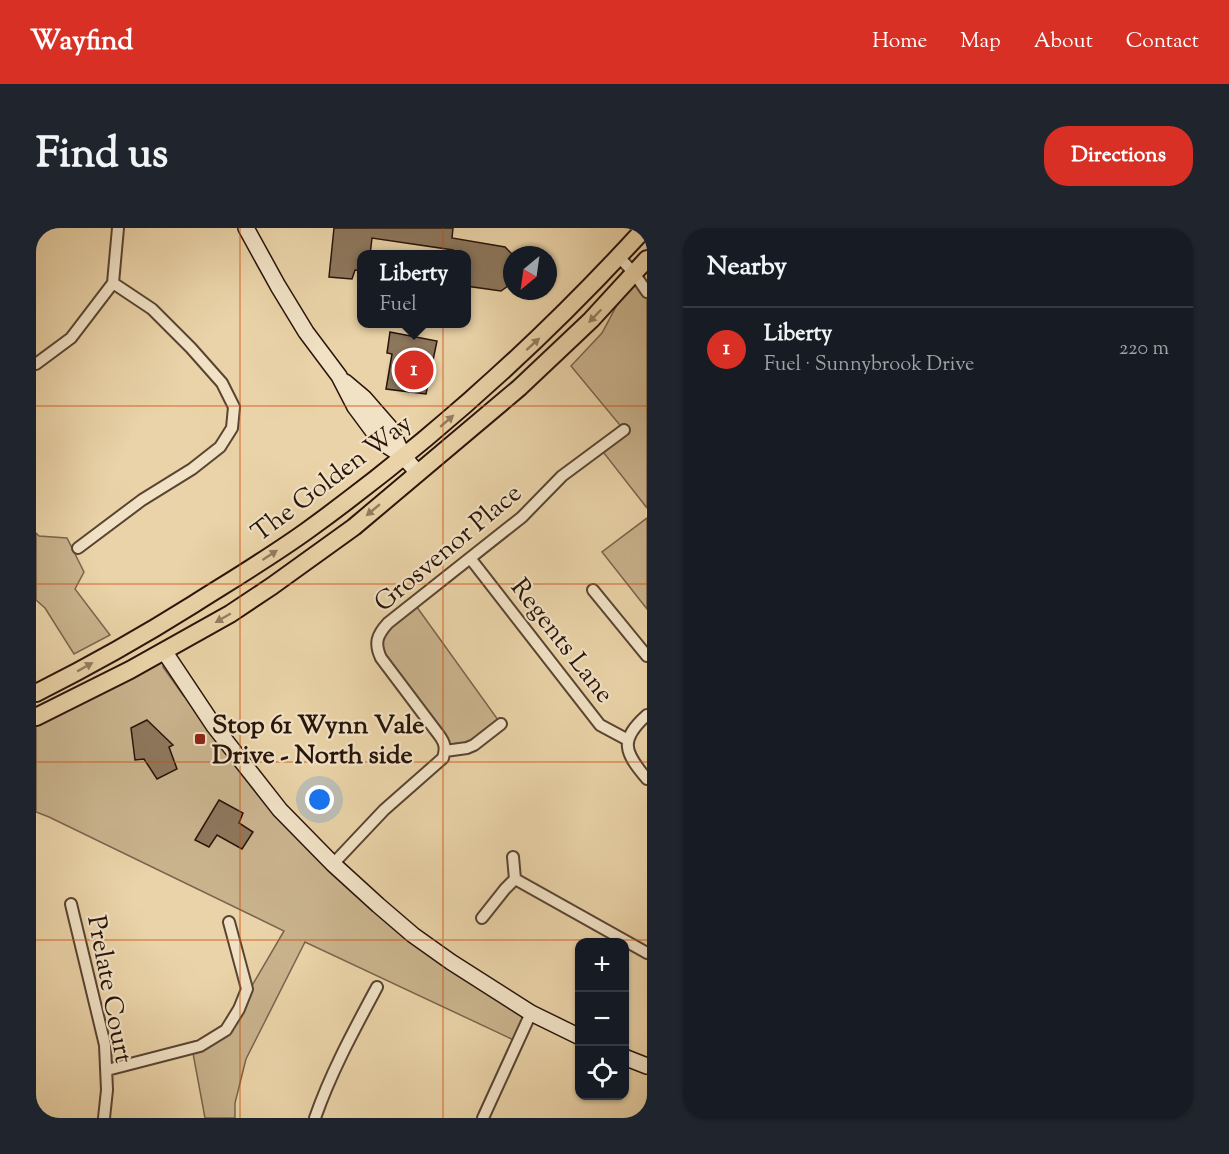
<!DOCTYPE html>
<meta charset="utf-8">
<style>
:root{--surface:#171b24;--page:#20242c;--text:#f1f3f6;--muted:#9ea1a6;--line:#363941;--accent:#d93025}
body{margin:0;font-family:"Sorts Mill Goudy",serif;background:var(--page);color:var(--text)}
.controls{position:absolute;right:18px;bottom:18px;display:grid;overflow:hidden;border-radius:12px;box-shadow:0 2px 4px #0004}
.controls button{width:54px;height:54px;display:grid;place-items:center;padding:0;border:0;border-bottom:2px solid var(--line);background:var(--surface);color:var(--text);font:30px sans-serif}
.compass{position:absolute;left:467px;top:18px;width:54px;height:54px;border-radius:50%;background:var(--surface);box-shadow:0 2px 4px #0004;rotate:209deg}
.you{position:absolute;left:284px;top:572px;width:21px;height:21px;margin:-15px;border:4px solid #fff;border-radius:50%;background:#1a73e8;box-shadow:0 0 0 9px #1a73e833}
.badge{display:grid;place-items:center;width:39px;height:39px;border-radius:50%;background:var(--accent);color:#fff;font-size:20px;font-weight:700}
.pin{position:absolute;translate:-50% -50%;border:3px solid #fff;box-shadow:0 2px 6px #0006}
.popup{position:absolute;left:321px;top:22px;width:114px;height:78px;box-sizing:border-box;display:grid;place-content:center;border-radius:12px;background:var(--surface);filter:drop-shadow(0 2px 4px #0005);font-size:20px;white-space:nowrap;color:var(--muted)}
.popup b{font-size:22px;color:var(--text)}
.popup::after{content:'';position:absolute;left:50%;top:100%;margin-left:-12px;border:12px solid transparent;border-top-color:var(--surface)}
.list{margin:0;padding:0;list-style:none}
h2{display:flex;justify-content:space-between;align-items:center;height:78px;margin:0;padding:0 24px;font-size:26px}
h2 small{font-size:20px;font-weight:400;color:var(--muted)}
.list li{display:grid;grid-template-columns:39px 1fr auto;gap:18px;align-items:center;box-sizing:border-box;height:84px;padding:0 24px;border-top:2px solid var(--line)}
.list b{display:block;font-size:22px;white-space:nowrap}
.list p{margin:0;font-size:20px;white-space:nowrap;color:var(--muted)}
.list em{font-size:20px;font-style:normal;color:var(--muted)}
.icon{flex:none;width:33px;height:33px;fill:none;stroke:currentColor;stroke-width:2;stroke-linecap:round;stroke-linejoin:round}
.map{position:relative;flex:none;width:611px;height:890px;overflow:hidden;border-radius:24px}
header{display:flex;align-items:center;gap:36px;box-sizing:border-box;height:84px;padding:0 30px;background:var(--accent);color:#fff}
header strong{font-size:28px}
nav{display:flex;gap:33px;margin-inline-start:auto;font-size:21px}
.intro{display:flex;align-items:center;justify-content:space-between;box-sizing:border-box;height:144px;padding:0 36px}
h1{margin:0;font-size:42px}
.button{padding:15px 27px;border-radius:24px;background:var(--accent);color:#fff;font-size:21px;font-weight:700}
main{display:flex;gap:36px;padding:0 36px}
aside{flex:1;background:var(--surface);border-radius:24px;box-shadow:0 2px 4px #0004}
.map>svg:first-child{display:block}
.green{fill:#c9b38d;stroke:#79644c;stroke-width:1.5}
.building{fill:#8d775c;stroke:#29140a;stroke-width:1.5}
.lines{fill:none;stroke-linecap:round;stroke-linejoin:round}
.street-casing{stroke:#594432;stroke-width:14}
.secondary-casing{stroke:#29140a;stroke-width:18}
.primary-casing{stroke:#29140a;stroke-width:20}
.street{stroke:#f1e2c6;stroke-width:10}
.secondary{stroke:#f1e2c6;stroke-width:15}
.primary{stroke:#ead3a8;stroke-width:16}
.oneway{fill:#937d61}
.grid{fill:none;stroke:#cb4f0c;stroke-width:1.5;stroke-opacity:0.55}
.poi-dot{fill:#8f2418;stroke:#f1e2c6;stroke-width:2}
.labels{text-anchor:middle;stroke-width:4.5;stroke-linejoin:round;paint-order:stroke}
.street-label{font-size:26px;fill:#29140a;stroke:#f1e2c6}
.poi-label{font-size:26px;font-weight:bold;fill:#29140a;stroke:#f1e2c6;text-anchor:start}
</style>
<header>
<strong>Wayfind</strong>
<nav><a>Home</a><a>Map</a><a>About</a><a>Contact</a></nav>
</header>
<div class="intro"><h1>Find us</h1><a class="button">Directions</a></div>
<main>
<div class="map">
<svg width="611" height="890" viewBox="0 0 611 890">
<rect width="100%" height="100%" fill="#ead3a8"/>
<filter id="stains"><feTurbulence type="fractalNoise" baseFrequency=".00333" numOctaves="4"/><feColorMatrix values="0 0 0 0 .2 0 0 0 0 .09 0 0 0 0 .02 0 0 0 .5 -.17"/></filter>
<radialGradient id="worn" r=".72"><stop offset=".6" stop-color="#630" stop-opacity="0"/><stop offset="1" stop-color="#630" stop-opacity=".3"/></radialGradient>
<!-- green -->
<path class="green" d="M 598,45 L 611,64 L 611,280 L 564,220 L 588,202 L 535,138 L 566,105 Z
M 611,290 L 611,381 L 566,324 Z
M 0,305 L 3,308 L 31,310 L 48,344 L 39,361 L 74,407 L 38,426 L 9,380 L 0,372 Z
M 378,375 L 465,496 L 433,519 L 409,523 L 345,430 L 345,403 Z
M 128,423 L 127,439 L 147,467 L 178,498 L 245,582 L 382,711 L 495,785 L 482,814 L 269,714 L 210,831 L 199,875 L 199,890 L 169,890 L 156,820 L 190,802 L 248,703 L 13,589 L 0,584 L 0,489 Z"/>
<!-- building -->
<path class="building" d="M 298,0 L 417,0 L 416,10 L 469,19 L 476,26 L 476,55 L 465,63 L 430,58 L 430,27 L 416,27 L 417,22 L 336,10 L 334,27 L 326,27 L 326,43 L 319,42 L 316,51 L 293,49 Z
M 354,104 L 401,113 L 390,166 L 350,161 L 356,126 L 351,125 Z
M 111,492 L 137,517 L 133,519 L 141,541 L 121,551 L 108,531 L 99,532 L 95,500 Z
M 183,572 L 207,585 L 203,595 L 217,604 L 206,621 L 181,607 L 173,619 L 159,612 Z"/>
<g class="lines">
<defs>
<path id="street" d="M 583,29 L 598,45 L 611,64
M 0,136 L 35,110 L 77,55 L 82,0
M 42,320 L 106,272 L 156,241 L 184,219 L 196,200 L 198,179 L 186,155 L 155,120 L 116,81 L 77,55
M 434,330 L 564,497 L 592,512
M 557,362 L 611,428
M 611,487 C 583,512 588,524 611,551
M 409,523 L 431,520 L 438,517 L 465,496
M 477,629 L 479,651 L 611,725
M 297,636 L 348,582 L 407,530 C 410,520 409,515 403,507 L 345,430 C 338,415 341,407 352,395 L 486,289 L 526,248 L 588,202
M 35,676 L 69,817 L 71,862 L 68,890
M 446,690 L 469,661 L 479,651
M 71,842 L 164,818 L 190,802 L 203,781 L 211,761 L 193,694
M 279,890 C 295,844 318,802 341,759
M 447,890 L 495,785"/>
<path id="secondary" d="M 210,0 L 242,58 L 270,104 L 303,148 L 319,179 L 345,214 L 367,228 L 382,245
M 309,154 L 328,170 L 355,201 L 367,228
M 128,423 L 178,498 L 244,582 L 297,636 L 342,677 L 377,707 L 415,734 L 495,785 L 544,809
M 588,829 L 611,838"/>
<path id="primary" d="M 0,465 C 54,438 107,408 158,376 C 196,352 236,328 272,302 C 395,213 507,112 609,0
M 0,489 L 94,442 L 194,386 L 236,358 L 318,299 L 483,160 L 555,92 L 611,31"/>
</defs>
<!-- street casing -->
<use href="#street" class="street-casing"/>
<!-- secondary casing -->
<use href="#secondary" class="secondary-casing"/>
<!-- primary casing -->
<use href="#primary" class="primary-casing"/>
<!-- street -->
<use href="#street" class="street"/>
<!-- secondary -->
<use href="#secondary" class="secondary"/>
<!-- primary -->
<use href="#primary" class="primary"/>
</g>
<!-- one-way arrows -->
<defs><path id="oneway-solid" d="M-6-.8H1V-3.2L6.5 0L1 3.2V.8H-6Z" transform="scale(1.5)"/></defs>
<g class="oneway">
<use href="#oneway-solid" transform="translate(559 88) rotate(134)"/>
<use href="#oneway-solid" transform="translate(497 116) rotate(-42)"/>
<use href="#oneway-solid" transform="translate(411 193) rotate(-41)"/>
<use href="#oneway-solid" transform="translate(337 282) rotate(140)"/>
<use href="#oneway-solid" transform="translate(234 327) rotate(-33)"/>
<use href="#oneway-solid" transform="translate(187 390) rotate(150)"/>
<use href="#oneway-solid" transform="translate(49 439) rotate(-29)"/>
</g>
<!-- grid -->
<path class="grid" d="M 204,0 L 204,890M 407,0 L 407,890M 0,178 L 611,178M 0,356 L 611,356M 0,534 L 611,534M 0,712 L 611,712"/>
<!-- markers -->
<rect class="poi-dot" x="158" y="505" width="12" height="12" rx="3"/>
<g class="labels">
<!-- street labels -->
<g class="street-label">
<text transform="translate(295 249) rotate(-37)" y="9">The Golden Way</text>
<text transform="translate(411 319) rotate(-40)" y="9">Grosvenor Place</text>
<text transform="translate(527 412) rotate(52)" y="9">Regents Lane</text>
<text transform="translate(75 761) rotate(79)" y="9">Prelate Court</text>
</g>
<!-- poi labels -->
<g class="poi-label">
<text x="176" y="505">Stop 61 Wynn Vale<tspan x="176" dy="30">Drive - North side</tspan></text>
</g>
</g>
<rect width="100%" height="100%" filter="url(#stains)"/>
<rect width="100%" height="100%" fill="url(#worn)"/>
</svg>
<div class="controls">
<button>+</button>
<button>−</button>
<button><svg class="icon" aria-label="locate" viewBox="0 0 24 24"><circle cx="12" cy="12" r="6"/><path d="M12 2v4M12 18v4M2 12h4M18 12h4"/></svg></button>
</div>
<svg class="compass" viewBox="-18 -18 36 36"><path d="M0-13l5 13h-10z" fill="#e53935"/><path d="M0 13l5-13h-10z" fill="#9ea1a6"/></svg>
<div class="you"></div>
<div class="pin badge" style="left:378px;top:142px">1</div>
<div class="popup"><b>Liberty</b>Fuel</div>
</div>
<aside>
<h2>Nearby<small></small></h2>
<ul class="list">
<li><span class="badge">1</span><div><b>Liberty</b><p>Fuel · Sunnybrook Drive</p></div><em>220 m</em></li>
</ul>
</aside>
</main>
